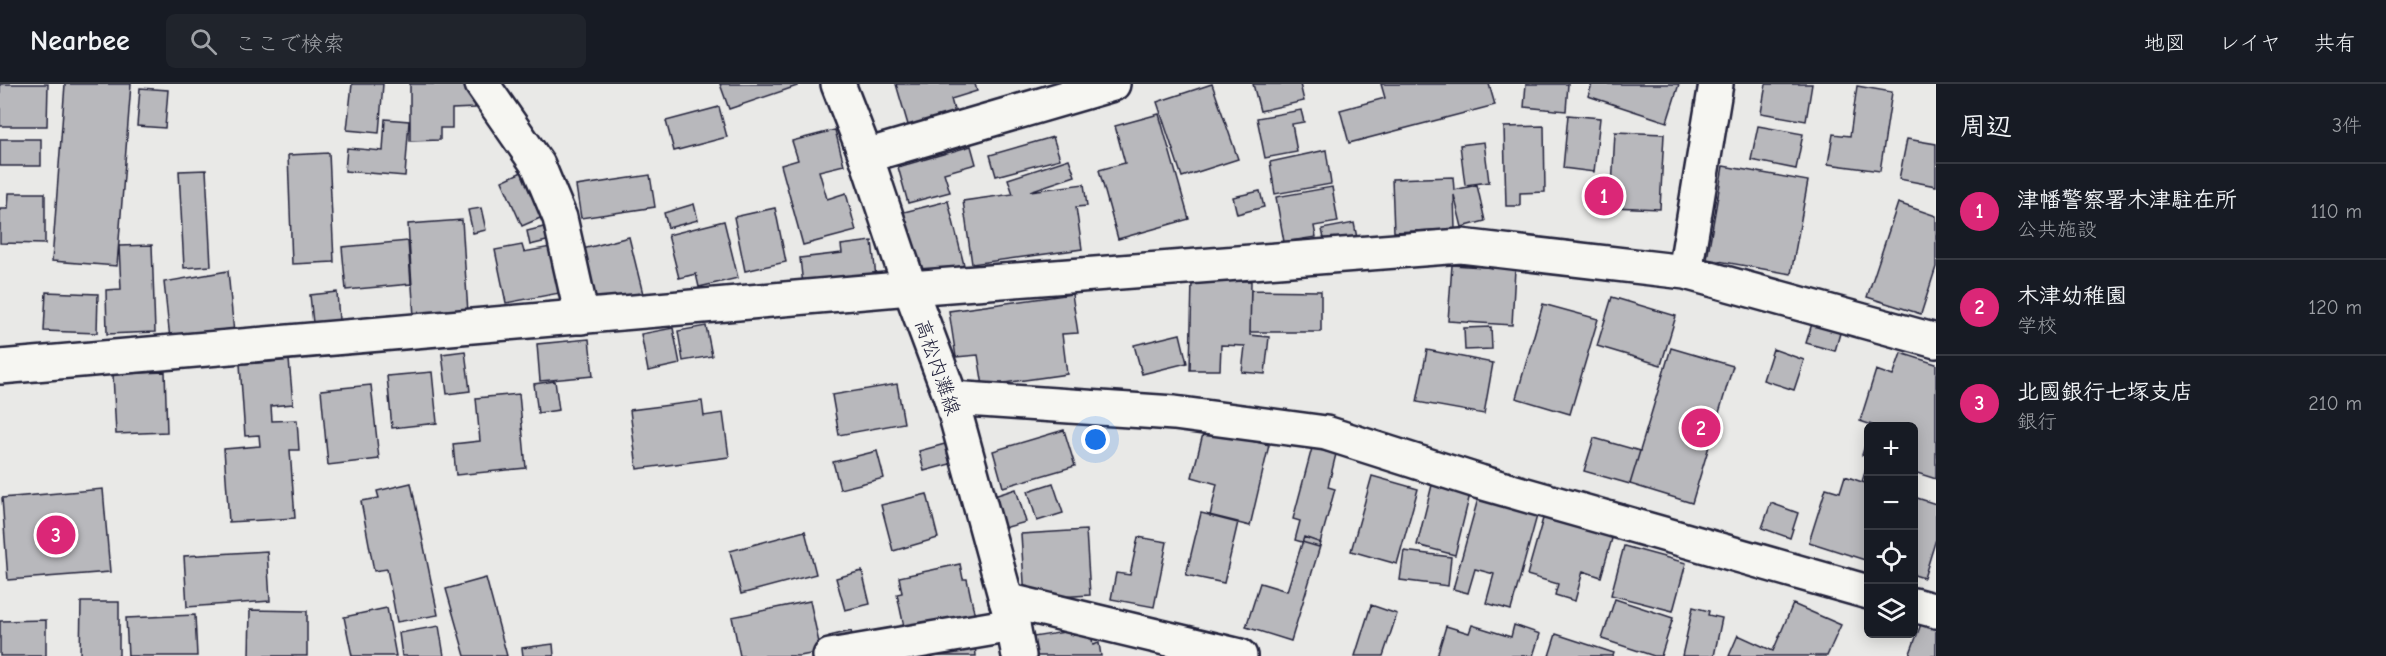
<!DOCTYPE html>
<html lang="ja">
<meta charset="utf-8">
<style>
:root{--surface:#171b24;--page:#20242c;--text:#f1f3f6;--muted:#9ea1a6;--line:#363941;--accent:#db2777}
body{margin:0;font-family:"Comic Neue","Klee One",sans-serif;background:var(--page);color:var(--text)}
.controls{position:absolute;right:18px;bottom:18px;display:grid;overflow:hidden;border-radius:9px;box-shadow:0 3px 15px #0003}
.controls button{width:54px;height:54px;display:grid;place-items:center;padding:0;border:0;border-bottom:2px solid var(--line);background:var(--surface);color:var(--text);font:30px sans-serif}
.you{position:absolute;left:1096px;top:356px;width:21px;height:21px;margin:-15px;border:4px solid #fff;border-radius:50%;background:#1a73e8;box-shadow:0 0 0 9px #1a73e833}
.badge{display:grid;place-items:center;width:39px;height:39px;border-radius:50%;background:var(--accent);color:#fff;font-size:20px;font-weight:700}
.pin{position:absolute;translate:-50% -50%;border:3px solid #fff;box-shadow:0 2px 6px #0006}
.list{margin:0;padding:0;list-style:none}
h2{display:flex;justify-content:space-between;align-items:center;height:78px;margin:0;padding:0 24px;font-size:26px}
h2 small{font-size:20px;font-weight:400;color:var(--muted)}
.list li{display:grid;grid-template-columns:39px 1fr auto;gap:18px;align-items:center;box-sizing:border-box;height:96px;padding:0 24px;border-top:2px solid var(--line)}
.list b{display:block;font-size:22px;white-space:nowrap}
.list p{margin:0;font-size:20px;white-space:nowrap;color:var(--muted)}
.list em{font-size:20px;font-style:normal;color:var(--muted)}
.icon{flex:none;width:33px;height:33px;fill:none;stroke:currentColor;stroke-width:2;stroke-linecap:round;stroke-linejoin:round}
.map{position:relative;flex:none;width:1936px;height:572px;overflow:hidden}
header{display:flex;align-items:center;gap:36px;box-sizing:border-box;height:84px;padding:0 30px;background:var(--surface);border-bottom:2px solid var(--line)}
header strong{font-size:28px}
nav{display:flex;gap:33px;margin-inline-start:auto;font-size:21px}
.search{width:420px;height:54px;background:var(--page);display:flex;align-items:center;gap:15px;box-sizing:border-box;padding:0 21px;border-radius:9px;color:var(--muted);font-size:22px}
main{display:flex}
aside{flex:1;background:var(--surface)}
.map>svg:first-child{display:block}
.building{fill:#b8b8bc;stroke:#22223b;stroke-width:1.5}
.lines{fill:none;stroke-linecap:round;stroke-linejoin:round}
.street-casing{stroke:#22223b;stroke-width:38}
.secondary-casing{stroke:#22223b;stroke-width:38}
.street{stroke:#f6f6f2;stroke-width:33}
.secondary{stroke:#f6f6f2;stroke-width:33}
.labels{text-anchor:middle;stroke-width:6;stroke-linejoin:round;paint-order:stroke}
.street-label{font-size:20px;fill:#22223b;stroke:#f6f6f2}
</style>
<header>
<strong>Nearbee</strong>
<div class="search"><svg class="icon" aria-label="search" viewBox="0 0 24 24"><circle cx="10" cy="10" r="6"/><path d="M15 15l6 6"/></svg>ここで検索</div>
<nav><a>地図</a><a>レイヤ</a><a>共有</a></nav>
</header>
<main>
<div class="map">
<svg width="1936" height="572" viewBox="0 0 1936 572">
<rect width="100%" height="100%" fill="#e9e9e7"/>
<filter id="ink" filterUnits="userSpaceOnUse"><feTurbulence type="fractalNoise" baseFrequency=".0167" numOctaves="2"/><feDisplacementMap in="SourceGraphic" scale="12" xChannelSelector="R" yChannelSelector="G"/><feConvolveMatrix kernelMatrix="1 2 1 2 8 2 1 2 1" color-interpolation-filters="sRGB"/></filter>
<g filter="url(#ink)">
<!-- building -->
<path class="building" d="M 0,0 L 48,0 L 47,42 L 0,42 Z
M 65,0 L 131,0 L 117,182 L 52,177 Z
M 352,0 L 383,0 L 379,49 L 347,46 Z
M 410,0 L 474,0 L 475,24 L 452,25 L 452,44 L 440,44 L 440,56 L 410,57 Z
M 720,0 L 796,0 L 797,2 L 729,25 Z
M 896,0 L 975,0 L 977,7 L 951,15 L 957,37 L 911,51 Z
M 1212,0 L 1238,75 L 1182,93 L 1157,18 Z
M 1253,0 L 1300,0 L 1304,17 L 1260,27 Z
M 1381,0 L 1489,0 L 1495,21 L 1349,59 L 1340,26 L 1385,14 Z
M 1526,0 L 1568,0 L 1566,27 L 1524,23 Z
M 1592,0 L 1679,0 L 1667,38 L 1588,12 Z
M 1766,0 L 1812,0 L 1806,37 L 1761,29 Z
M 1857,2 L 1892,8 L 1880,87 L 1828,80 L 1833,50 L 1850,52 Z
M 140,4 L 168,6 L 165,44 L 137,42 Z
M 719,23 L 727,53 L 674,67 L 666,37 Z
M 1301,26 L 1304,38 L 1292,40 L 1297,68 L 1265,74 L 1257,34 Z
M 1159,30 L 1189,135 L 1118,155 L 1099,86 L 1125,79 L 1115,42 Z
M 1568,31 L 1600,34 L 1594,88 L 1563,84 Z
M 385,35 L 409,37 L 405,92 L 345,87 L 347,64 L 383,67 Z
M 1544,42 L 1545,108 L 1520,109 L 1520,122 L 1506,122 L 1504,43 Z
M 1758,42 L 1803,50 L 1796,85 L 1751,76 Z
M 835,46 L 844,81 L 819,87 L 827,115 L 846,109 L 856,147 L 803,161 L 781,81 L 798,76 L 792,57 Z
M 1615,48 L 1664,50 L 1660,125 L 1611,123 Z
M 1053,53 L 1060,75 L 996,92 L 990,71 Z
M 0,55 L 41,55 L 41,82 L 0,82 Z
M 1907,55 L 1936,60 L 1936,102 L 1899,95 Z
M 1484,58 L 1489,98 L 1465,101 L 1460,61 Z
M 971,62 L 976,80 L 944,89 L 950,108 L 908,119 L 898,83 Z
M 1326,66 L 1331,100 L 1275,110 L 1270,78 Z
M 329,69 L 334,178 L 292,180 L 288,71 Z
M 1069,75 L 1075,92 L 1030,107 L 1084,100 L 1087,122 L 1076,123 L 1082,165 L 972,180 L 963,117 L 1013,110 L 1008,95 Z
M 1723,82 L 1808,97 L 1791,190 L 1707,175 Z
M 206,86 L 211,182 L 184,184 L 179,87 Z
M 526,86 L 547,131 L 522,142 L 502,97 Z
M 650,91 L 655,123 L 581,134 L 576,102 Z
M 1453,93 L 1454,106 L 1477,101 L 1485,137 L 1462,143 L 1454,111 L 1455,145 L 1394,148 L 1392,95 Z
M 1332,103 L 1338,138 L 1314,142 L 1316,153 L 1284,158 L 1276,113 Z
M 1260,107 L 1264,123 L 1237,130 L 1233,113 Z
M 9,109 L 45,109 L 45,160 L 0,159 L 0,125 L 8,125 Z
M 948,117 L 964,181 L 920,192 L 904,128 Z
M 1898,119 L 1936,132 L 1936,183 L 1921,230 L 1867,213 Z
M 694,120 L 698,136 L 668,144 L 664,129 Z
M 481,124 L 486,146 L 473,149 L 468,126 Z
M 775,124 L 786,178 L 745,187 L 734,133 Z
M 462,136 L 468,229 L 414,233 L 408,140 Z
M 724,137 L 738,194 L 699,203 L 696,190 L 679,194 L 668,151 Z
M 1354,139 L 1357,154 L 1325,160 L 1322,145 Z
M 552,141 L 555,155 L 530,161 L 527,147 Z
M 629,153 L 644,214 L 590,228 L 575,167 Z
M 408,157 L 411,200 L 346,206 L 342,163 Z
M 872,157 L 877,202 L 804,210 L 800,174 L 842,169 L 841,161 Z
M 152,161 L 155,248 L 107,250 L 106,206 L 121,205 L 119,162 Z
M 522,161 L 524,168 L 556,162 L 565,208 L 506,219 L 495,166 Z
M 1452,181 L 1515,185 L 1512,241 L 1448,237 Z
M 228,187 L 234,249 L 170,255 L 164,198 Z
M 1192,196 L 1251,197 L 1250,251 L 1269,253 L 1265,290 L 1242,288 L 1245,262 L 1221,261 L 1220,286 L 1190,286 Z
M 1251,206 L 1321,207 L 1321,248 L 1250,248 Z
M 46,208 L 98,210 L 97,249 L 44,247 Z
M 337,208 L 339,236 L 313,239 L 310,211 Z
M 1072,210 L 1078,249 L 1062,250 L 1067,290 L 983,302 L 978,271 L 956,273 L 949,227 Z
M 1612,213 L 1676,232 L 1661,281 L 1597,262 Z
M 1543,220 L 1598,235 L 1570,330 L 1516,314 Z
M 1814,233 L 1842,242 L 1835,267 L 1806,259 Z
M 706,242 L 712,272 L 683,277 L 678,247 Z
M 1491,243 L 1492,265 L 1465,266 L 1464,244 Z
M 673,244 L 680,280 L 648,287 L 641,250 Z
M 1180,250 L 1187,279 L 1142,290 L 1134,261 Z
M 589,255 L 593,292 L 540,297 L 537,260 Z
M 1671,264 L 1733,282 L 1692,419 L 1630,400 Z
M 1773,265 L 1804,276 L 1794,306 L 1763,296 Z
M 1427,266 L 1493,279 L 1484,330 L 1417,318 Z
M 465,267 L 470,307 L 447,310 L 442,270 Z
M 1901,269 L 1936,280 L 1936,395 L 1914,388 L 1914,342 L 1872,342 L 1872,341 L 1860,337 L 1876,286 L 1893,292 Z
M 289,276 L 293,320 L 271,322 L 272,337 L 297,336 L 299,366 L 290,366 L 295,434 L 229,438 L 224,365 L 260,362 L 259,351 L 245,352 L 240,280 Z
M 165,288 L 167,348 L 116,350 L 113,290 Z
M 432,288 L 437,339 L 392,344 L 387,292 Z
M 555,297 L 559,326 L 538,329 L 534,300 Z
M 897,300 L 904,339 L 839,351 L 832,311 Z
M 371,301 L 379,375 L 328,381 L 321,306 Z
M 519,310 L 526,384 L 456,391 L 453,360 L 480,357 L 476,314 Z
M 702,317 L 704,332 L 723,329 L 729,373 L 637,385 L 630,326 Z
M 1064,346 L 1075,382 L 1003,403 L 993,367 Z
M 1204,346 L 1269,361 L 1250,442 L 1210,432 L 1217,400 L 1192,393 Z
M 1868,352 L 1868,373 L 1862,371 Z
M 1594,354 L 1640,367 L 1630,400 L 1584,387 Z
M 945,360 L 950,380 L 924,387 L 919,367 Z
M 1312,364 L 1336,370 L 1328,403 L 1335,405 L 1319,463 L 1295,456 L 1300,437 L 1293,435 Z
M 877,367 L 884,394 L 840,405 L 833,378 Z
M 1868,378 L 1868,400 L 1862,398 Z
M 1372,392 L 1418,405 L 1397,480 L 1351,467 Z
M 1845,392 L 1868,400 L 1868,477 L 1809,458 L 1826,404 L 1840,408 Z
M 411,399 L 438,531 L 397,538 L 387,485 L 374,487 L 361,417 L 379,414 L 377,407 Z
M 1053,399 L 1063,429 L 1037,437 L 1028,407 Z
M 1432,401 L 1452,406 L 1471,406 L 1455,471 L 1417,461 Z
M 1481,404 L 1540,421 L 1511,526 L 1486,519 L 1494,490 L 1475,485 L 1468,509 L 1453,505 Z
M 103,405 L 110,488 L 8,496 L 2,414 Z
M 1016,405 L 1026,438 L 1000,445 L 991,413 Z
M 927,410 L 938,454 L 893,467 L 881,421 Z
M 1914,413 L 1936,420 L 1936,455 L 1924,494 L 1914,491 Z
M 1771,419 L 1798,429 L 1790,454 L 1762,444 Z
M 1201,429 L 1238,438 L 1224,499 L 1186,491 Z
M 1544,431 L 1613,451 L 1601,493 L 1583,487 L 1575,517 L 1555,511 L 1558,500 L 1527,491 Z
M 1086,446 L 1090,511 L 1025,515 L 1021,450 Z
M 805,447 L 816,490 L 741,510 L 730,467 Z
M 1138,453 L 1167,458 L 1154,523 L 1111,515 L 1116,489 L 1130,491 Z
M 1304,453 L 1321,459 L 1291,557 L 1246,543 L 1260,499 L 1287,507 Z
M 1624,462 L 1686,479 L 1673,527 L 1611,511 Z
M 267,467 L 270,517 L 187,523 L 184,472 Z
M 1404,467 L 1451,473 L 1448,502 L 1400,496 Z
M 960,480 L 963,495 L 967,495 L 977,542 L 907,557 L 897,510 L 902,509 L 899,493 Z
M 862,487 L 870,520 L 845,526 L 836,494 Z
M 486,494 L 507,572 L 465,572 L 446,505 Z
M 1615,515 L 1673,534 L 1661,572 L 1654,572 L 1602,555 Z
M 810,517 L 821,568 L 800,572 L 740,572 L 732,533 Z
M 81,518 L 119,518 L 119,572 L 80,572 Z
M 1793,520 L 1841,541 L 1827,572 L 1729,572 L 1738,551 L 1773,567 Z
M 1371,521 L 1397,530 L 1383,572 L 1355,572 Z
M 1693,523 L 1709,527 L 1708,531 L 1722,534 L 1714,572 L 1682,572 Z
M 387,524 L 396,572 L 352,572 L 344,533 Z
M 1927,524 L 1936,528 L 1936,572 L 1909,572 Z
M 250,526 L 307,527 L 307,572 L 249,572 Z
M 195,531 L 197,572 L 128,572 L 126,534 Z
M 46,536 L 46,572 L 0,572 L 0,537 Z
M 1472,541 L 1511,553 L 1514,541 L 1540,550 L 1533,572 L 1437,572 L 1446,542 L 1469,549 Z
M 439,542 L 444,572 L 402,572 L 399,549 Z
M 1090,544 L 1093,561 L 1099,559 L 1101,572 L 1037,572 L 1033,553 Z
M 851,547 L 855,563 L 832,568 L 829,552 Z
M 1556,550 L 1614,569 L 1613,572 L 1549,572 Z
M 553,560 L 554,572 L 523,572 L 522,564 Z
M 975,560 L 976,572 L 917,572 Z"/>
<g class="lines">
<defs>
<path id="street" d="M 482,0 L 538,81 L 560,134 L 582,233
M 1716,0 L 1685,188 L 1936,257
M 866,72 L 1113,0
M 0,283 L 910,204 L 1461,162 L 1685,188
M 951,314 L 1174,329 L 1326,349 L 1480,398 L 1868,508
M 1006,516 L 1240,572
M 1914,521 L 1936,527
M 830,572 L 1013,541"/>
<path id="secondary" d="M 838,0 L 866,72 L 910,204 L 951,314 L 1013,541 L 1019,572"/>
</defs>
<!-- street casing -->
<use href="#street" class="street-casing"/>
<!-- secondary casing -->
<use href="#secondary" class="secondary-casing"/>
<!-- street -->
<use href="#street" class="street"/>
<!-- secondary -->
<use href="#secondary" class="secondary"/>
</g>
</g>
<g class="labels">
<!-- street labels -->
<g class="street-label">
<text transform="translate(938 283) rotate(71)" y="7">高松内灘線</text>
</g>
</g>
</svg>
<div class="controls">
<button>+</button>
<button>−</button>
<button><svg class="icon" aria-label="locate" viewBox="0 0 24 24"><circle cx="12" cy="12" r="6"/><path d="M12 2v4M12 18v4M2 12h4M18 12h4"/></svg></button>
<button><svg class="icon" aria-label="layers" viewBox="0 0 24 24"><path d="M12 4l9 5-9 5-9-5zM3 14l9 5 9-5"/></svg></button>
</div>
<div class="you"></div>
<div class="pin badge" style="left:1604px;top:112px">1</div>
<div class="pin badge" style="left:1701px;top:344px">2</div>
<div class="pin badge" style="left:56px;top:451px">3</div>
</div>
<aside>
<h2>周辺<small>3件</small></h2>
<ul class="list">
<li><span class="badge">1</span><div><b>津幡警察署木津駐在所</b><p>公共施設</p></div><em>110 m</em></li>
<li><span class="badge">2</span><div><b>木津幼稚園</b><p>学校</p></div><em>120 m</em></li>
<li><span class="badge">3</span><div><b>北國銀行七塚支店</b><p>銀行</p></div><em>210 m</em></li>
</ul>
</aside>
</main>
